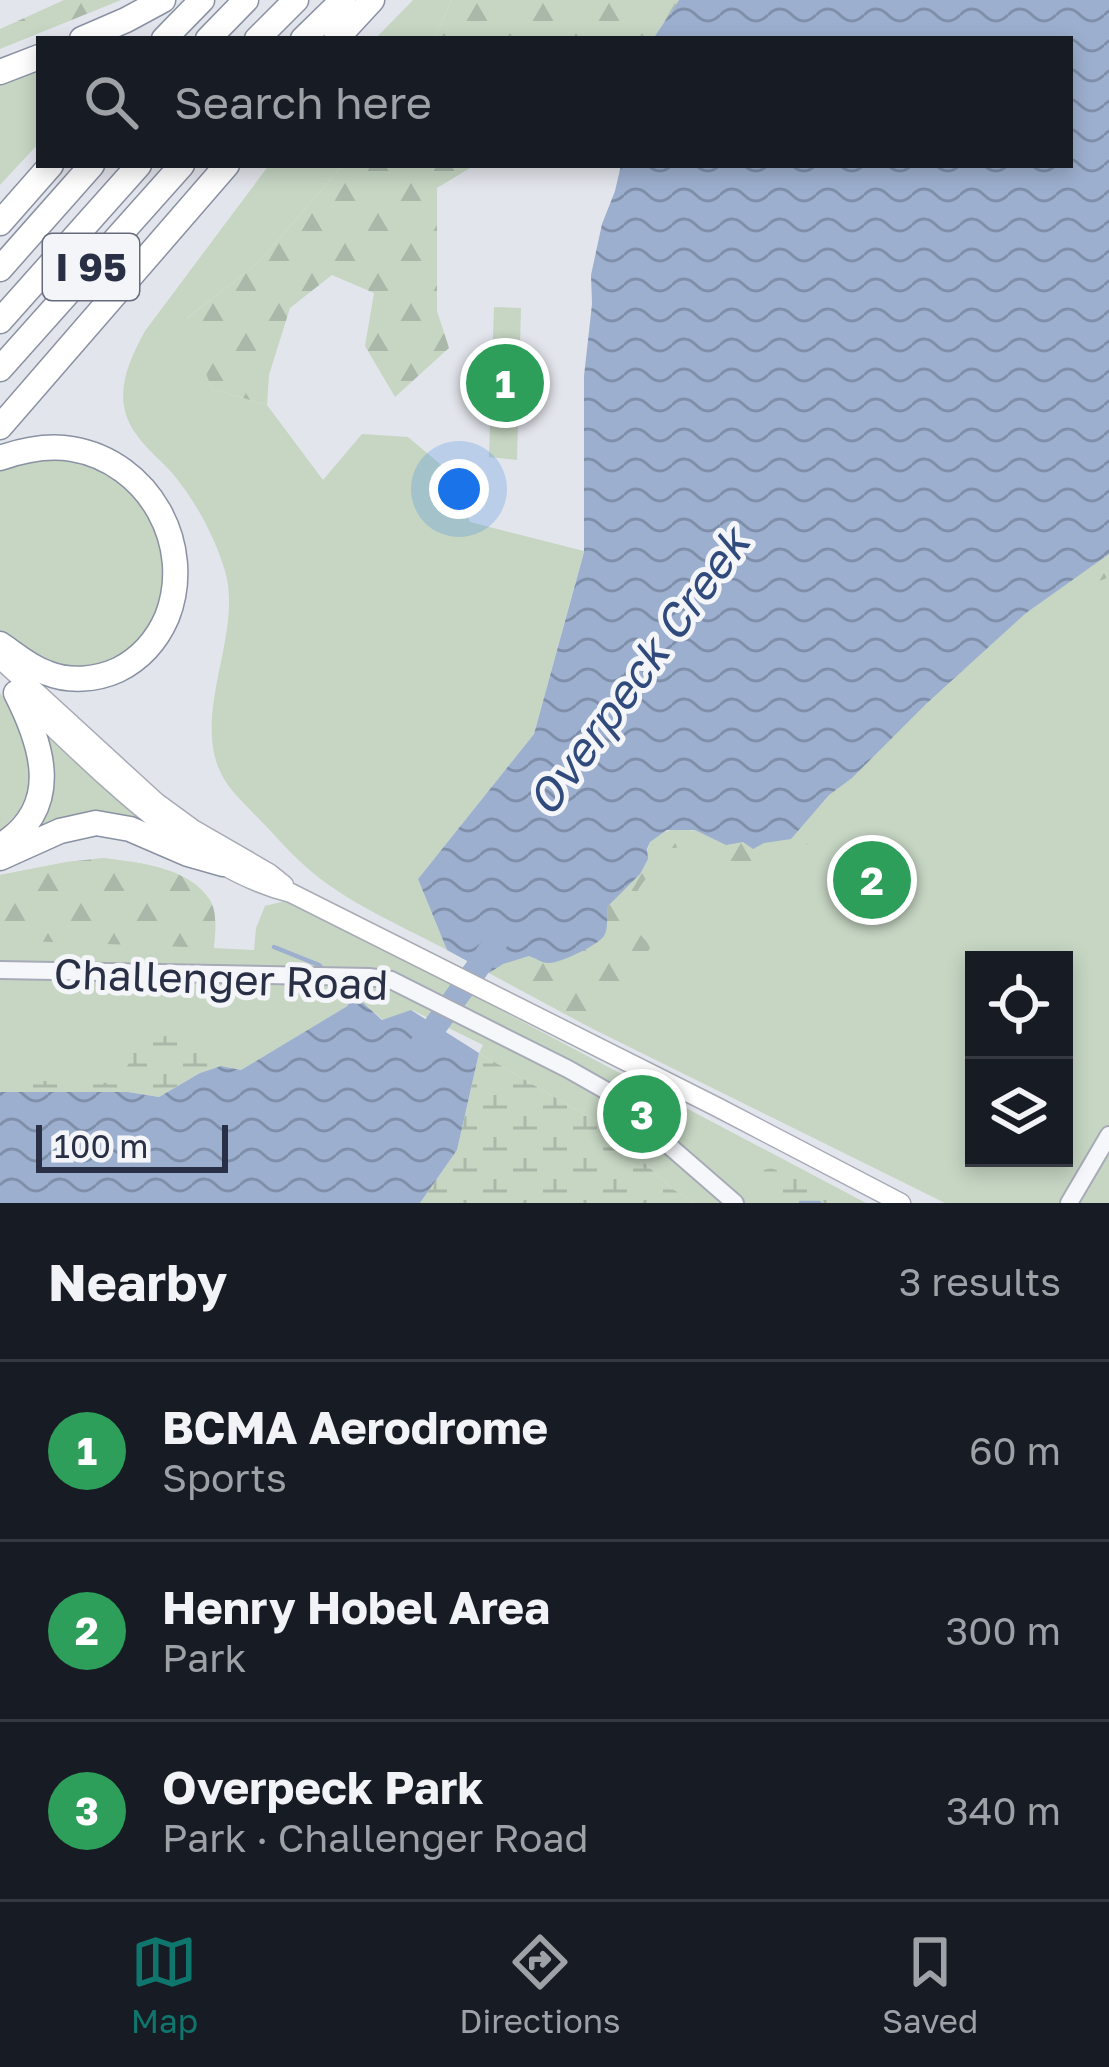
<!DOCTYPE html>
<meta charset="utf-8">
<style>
:root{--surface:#171b24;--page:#242831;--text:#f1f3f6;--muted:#9ea1a6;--line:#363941;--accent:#0f766e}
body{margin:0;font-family:"Golos Text",sans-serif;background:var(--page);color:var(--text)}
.controls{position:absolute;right:36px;bottom:36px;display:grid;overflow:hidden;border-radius:0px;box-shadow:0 6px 18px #0003}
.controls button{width:108px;height:108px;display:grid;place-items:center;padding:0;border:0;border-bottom:3px solid var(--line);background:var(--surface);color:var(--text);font:60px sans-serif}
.scale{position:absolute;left:36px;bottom:30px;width:192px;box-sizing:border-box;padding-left:12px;border:6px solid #293045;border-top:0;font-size:33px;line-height:42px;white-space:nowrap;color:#293045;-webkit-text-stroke:9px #f3f5f9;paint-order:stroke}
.you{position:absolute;left:459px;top:489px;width:42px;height:42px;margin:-30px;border:9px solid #fff;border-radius:50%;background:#1a73e8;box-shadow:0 0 0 18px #1a73e833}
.badge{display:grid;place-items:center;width:78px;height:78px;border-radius:50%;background:var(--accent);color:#fff;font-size:39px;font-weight:700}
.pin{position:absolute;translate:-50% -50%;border:6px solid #fff;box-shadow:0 3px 12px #0006}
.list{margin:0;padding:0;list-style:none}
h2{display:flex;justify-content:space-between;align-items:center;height:156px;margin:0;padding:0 48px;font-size:51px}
h2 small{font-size:39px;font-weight:400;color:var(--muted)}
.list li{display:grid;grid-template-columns:78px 1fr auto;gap:36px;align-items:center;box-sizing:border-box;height:180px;padding:0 48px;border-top:3px solid var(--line)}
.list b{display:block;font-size:45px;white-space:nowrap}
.list p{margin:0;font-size:39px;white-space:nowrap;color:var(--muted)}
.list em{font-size:39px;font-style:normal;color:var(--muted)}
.icon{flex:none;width:66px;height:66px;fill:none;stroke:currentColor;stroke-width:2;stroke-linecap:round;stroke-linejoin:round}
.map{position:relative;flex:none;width:1109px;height:1203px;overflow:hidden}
.search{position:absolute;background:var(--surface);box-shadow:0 6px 18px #0003;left:36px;right:36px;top:36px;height:132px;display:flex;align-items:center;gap:30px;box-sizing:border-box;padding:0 42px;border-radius:0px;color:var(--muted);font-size:45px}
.sheet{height:696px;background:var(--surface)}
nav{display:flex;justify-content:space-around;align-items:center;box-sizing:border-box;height:168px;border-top:3px solid var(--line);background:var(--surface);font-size:33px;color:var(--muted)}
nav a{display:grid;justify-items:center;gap:6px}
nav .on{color:var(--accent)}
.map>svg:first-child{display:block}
.green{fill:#c6d6c3;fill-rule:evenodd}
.forest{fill:url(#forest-firs)}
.wetland{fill:url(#wetland-marsh)}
.water{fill:url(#water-waves)}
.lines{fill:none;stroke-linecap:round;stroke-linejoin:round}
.stream{stroke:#9cafce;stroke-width:4.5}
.river{stroke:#9cafce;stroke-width:24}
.tertiary-casing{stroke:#a7abb7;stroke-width:20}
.secondary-casing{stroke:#a7abb7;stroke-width:21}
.motorway-casing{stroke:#8991a3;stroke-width:27}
.tertiary{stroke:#f6f7fa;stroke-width:16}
.secondary{stroke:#fff;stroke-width:18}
.motorway{stroke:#fff;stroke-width:24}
.labels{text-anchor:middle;stroke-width:10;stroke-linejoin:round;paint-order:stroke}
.shield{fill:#f3f5f9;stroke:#666b7b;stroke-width:3}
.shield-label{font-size:39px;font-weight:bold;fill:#293045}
.street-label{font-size:42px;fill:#293045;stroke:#f3f5f9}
.water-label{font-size:45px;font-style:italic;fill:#304a7c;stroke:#f3f5f9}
</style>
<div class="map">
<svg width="1109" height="1203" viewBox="0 0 1109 1203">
<defs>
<pattern id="forest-firs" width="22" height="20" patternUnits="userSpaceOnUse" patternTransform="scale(3)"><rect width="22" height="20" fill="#c6d6c3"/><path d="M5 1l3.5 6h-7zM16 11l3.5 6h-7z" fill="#aab8a9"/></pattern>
<pattern id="wetland-marsh" width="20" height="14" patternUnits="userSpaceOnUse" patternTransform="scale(3)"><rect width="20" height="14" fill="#c6d6c3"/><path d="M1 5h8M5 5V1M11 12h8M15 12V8" fill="none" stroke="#aab8a9"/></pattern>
<pattern id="water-waves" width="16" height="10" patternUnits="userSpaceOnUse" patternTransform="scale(3)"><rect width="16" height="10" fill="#9cafce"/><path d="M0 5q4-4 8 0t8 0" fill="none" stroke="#7f8fa9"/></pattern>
</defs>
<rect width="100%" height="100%" fill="#e3e5ec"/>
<!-- green -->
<path class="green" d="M 413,0 L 452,0 L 434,39 L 375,39 Z
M 39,70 L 39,143 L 0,185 L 0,85 Z
M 269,165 L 343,165 L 260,261 L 186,319 L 212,389 L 267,405 L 323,480 L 362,434 L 408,437 L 446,469 L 470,522 L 584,551 L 534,734 L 418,879 L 447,950 C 402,926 343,901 305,866 C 289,852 275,835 260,820 C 248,807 233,794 224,779 C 188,718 244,635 225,571 C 215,537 196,502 173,474 C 161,460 146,449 136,434 C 111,400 127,364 145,331 Z
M 494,307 L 521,308 L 517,460 L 489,457 Z
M 56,458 L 115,475 L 151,514 L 166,562 L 161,602 L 148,635 L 105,668 L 52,667 L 0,631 L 0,468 Z
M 1109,554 L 1109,1203 L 945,1203 L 593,1029 L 489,973 L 648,860 ZM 974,960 L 1064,960 L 1064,1158 L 974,1158 Z
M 0,693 L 17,714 L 32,782 L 18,812 L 0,831 Z
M 49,738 L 153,830 L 105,817 L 18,844 L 48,780 Z
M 104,858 C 139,863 190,867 210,901 C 218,914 215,934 214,948 L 254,950 L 256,928 L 265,906 L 285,901 L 311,910 L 866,1203 L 695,1203 L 671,1188 L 647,1165 L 634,1158 L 599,1123 L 479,1053 L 483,1045 L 412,1010 L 383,1020 L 359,999 L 241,1070 L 221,1066 L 128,1092 L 0,1092 L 0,875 L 67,862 Z"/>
<!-- forest -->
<path class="forest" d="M 64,0 L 121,0 L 0,49 L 0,29 Z
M 452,0 L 679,0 L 653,39 L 434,39 Z
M 343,165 L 475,165 L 437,188 L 437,311 L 449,348 L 395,397 L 365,346 L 374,293 L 332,275 L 290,308 L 269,375 L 267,405 L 212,389 L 185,320 L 260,261 Z
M 1109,554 L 1109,575 L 1105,579 L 1073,589 L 906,738 L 827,818 L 829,826 L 790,858 L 750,874 L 744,883 C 718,889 719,876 701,864 C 695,860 688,859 682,855 L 680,847 L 667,849 C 656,874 622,893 634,924 C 638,935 646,938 650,948 C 639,964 636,982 614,986 L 613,999 L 599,995 L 590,998 L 590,1015 L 584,1024 L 489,973 C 503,964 520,954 537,958 C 555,954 594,953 604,936 C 609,927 606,915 608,906 L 640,874 L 650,842 C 683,815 694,835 726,845 C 748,837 776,850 796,835 C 808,826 818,805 831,793 C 924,713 1004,620 1109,554 Z
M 104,858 C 139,863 189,867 210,900 C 218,914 215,933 213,948 L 0,940 L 0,875 L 67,862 Z"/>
<!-- wetland -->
<path class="wetland" d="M 134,1031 L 160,1037 L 194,1031 L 209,1042 L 221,1066 L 200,1073 L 159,1097 L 128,1092 L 0,1092 L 0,1080 L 14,1076 L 44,1081 L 114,1083 L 131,1061 Z
M 479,1053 L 599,1123 L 634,1158 L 647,1165 L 671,1188 L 695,1203 L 420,1203 L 457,1150 Z
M 771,1168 L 842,1195 L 853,1203 L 769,1203 L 768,1193 L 759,1183 L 764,1170 Z"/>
<!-- water -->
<path class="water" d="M 679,0 L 1109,0 L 1109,554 L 1026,613 L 926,704 L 852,778 L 829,795 L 791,839 L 764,843 L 753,849 L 743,842 L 726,845 L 695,830 L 667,830 L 650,842 L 647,849 L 648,859 L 640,874 L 608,906 C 606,915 609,928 604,936 C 598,945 559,964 548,963 C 541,963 536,958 529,956 L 503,964 L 489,973 L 447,950 L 418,879 L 534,734 L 584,552 L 584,376 L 592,304 L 591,275 L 602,224 L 615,191 L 621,165 L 1070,165 L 1070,39 L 653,39 Z
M 359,999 L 382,1020 L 411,1010 L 479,1053 L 457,1150 L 420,1203 L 0,1203 L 0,1092 L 128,1092 L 159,1097 L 200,1073 L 221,1066 L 241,1070 Z"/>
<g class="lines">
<!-- stream -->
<path class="stream" d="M 274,947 L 319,965 L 323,970
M 335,983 L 348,997 L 351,1008
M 801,1203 L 819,1203"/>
<!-- river -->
<path class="river" d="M 418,1050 L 496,942"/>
<defs>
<path id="tertiary" d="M 0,970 L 369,977 L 391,980 L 568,1069 L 605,1090 L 735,1203
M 1069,1203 L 1109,1135"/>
<path id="secondary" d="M 0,659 L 156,802 L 193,829 L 269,873 L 284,885
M 24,700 C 97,768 192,869 291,893 L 717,1107 L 901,1203"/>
<path id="motorway" d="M 82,39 L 126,20 L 163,0
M 164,39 L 202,0
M 208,39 L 246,0
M 257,39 L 296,0
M 303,39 L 343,0
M 336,39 L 372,0
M 0,72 L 39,57
M 0,223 L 51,165
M 0,269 L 92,165
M 0,321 L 139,165
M 0,369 L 182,165
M 0,427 L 227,165
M 0,458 C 23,450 48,445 72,449 C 149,462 195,545 167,617 C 157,640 140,659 118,670 C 96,680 69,682 47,673 C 29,667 15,654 0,644
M 0,846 C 63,808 43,746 16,693
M 0,858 L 60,831 L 96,823 L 130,829 L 188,854 L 223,864"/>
</defs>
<!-- tertiary casing -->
<use href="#tertiary" class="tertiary-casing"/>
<!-- secondary casing -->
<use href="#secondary" class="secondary-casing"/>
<!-- motorway casing -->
<use href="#motorway" class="motorway-casing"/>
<!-- tertiary -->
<use href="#tertiary" class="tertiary"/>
<!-- secondary -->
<use href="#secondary" class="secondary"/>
<!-- motorway -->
<use href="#motorway" class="motorway"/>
</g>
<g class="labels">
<!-- shield labels -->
<rect class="shield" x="43" y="234" width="96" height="66" rx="9"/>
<g class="shield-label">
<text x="91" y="281">I 95</text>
</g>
<!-- street labels -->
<g class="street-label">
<text transform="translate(221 979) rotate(2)" y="15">Challenger Road</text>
</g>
<!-- water labels -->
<g class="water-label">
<text transform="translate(638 672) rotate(-54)" y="16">Overpeck Creek</text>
</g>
</g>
</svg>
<div class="controls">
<button><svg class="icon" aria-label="locate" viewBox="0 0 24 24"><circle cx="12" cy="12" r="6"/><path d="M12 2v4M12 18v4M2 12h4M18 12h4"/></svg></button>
<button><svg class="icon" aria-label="layers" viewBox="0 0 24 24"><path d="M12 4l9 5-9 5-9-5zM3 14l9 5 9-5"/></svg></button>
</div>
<div class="scale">100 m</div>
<div class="you"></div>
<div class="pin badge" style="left:505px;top:383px;background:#2e9e5b">1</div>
<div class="pin badge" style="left:872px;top:880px;background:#2e9e5b">2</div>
<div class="pin badge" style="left:642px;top:1114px;background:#2e9e5b">3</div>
<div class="search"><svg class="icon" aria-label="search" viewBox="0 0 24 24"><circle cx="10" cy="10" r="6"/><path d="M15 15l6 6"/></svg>Search here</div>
</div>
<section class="sheet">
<h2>Nearby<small>3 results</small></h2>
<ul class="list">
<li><span class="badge" style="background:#2e9e5b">1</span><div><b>BCMA Aerodrome</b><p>Sports</p></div><em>60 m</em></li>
<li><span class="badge" style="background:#2e9e5b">2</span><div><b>Henry Hobel Area</b><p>Park</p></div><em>300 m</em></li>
<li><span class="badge" style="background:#2e9e5b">3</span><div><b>Overpeck Park</b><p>Park · Challenger Road</p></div><em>340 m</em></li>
</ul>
</section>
<nav>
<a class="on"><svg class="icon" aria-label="map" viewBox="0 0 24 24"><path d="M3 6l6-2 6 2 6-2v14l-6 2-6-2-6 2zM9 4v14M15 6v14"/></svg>Map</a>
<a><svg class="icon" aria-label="directions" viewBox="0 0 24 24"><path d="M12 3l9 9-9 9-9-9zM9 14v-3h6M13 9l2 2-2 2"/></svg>Directions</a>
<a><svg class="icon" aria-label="saved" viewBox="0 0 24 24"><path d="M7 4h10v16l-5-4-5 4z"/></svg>Saved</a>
</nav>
